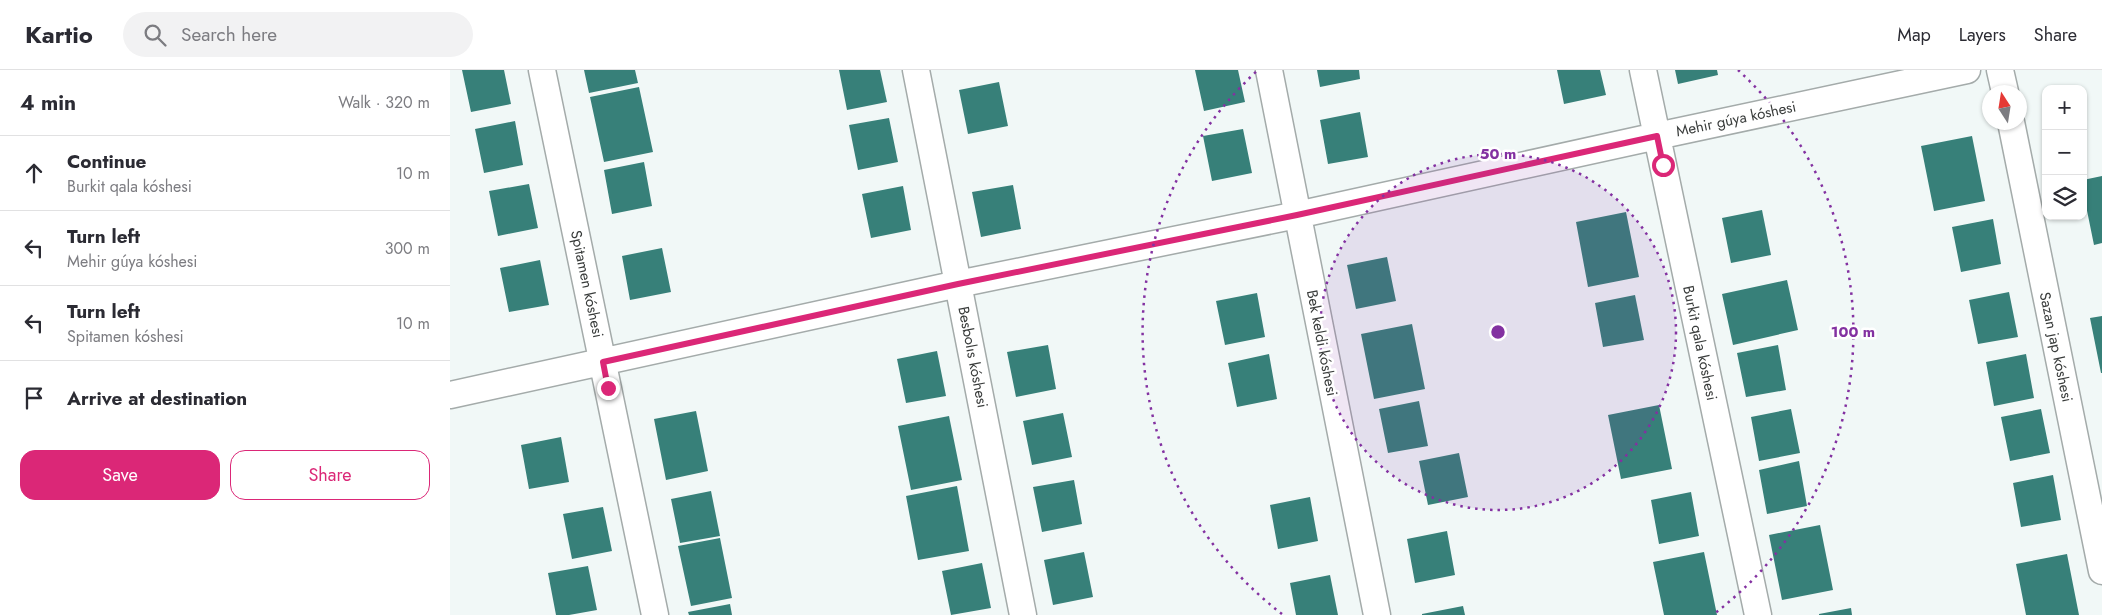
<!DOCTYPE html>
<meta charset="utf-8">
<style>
:root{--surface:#fff;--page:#f2f2f3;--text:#2b2b33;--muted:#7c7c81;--line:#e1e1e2;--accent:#db2777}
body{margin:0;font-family:Jost,sans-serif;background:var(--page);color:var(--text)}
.controls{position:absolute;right:15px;top:15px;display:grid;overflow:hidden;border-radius:10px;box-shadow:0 1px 4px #0004}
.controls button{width:45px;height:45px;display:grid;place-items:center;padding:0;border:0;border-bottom:1px solid var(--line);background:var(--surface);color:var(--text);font:25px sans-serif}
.compass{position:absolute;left:1532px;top:15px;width:45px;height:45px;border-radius:50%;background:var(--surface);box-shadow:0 1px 4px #0004;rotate:348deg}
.stop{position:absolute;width:15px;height:15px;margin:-11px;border:4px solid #db2777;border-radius:50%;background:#fff}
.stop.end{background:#db2777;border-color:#fff;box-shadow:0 1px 5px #0008}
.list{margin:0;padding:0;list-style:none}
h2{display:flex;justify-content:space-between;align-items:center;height:65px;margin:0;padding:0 20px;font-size:21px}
h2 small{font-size:16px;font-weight:400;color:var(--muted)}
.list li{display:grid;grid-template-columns:32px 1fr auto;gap:15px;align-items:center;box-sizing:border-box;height:75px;padding:0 20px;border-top:1px solid var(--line)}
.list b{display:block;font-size:19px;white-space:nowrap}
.list p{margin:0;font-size:16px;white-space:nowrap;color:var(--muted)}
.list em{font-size:16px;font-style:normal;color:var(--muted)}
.actions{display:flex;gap:10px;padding:15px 20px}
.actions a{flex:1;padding:11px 0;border:1px solid var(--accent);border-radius:15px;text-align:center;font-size:18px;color:var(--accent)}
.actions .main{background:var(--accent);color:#fff}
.icon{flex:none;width:28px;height:28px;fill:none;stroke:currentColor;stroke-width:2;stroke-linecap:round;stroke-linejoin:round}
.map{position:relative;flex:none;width:1652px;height:545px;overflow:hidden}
header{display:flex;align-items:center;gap:30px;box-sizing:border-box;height:70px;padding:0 25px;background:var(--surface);border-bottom:1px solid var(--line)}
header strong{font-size:24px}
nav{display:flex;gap:28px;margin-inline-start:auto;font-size:18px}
.search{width:350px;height:45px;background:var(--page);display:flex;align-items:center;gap:12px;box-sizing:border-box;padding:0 18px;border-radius:28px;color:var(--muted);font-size:19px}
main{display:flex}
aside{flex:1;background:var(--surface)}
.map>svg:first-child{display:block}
.building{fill:#378079}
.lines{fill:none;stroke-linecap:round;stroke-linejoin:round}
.street-casing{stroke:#a4abaa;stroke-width:29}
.street{stroke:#fff;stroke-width:26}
.route{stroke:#db2777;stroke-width:6}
.ring{fill:none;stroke:#8331a1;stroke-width:2.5;stroke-dasharray:2.5 5}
.labels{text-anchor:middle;stroke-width:5;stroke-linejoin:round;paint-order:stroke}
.street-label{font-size:15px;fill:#393c3b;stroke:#fff}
.centre{fill:#8331a1;stroke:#fff;stroke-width:2.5}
.ring-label{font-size:15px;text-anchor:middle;font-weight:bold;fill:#8331a1;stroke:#fff;stroke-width:5;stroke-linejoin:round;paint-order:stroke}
</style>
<header>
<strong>Kartio</strong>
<div class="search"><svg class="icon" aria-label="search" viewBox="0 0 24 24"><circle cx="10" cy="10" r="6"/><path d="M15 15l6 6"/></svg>Search here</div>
<nav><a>Map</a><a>Layers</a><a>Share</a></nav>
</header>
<main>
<aside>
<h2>4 min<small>Walk · 320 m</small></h2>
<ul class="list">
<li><svg class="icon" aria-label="ahead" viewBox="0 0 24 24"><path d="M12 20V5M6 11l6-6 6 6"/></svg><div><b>Continue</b><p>Burkit qala kóshesi</p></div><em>10 m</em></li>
<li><svg class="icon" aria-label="left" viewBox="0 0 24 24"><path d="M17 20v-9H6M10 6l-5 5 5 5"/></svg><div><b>Turn left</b><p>Mehir gúyа kóshesi</p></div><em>300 m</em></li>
<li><svg class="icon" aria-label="left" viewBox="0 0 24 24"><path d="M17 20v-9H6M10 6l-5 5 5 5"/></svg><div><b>Turn left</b><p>Spitamen kóshesi</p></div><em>10 m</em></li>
<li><svg class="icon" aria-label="arrive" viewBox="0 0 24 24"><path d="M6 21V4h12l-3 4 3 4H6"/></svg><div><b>Arrive at destination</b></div></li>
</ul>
<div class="actions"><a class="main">Save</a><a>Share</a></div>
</aside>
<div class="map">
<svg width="1652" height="545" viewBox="0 0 1652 545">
<rect width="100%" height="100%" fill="#f1f8f7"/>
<!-- building -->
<path class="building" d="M 12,0 L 54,0 L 61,34 L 21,42 Z
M 134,0 L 185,0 L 188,13 L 139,23 Z
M 389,0 L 430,0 L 437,32 L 397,40 Z
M 745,0 L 788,0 L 795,32 L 754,41 Z
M 867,0 L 909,0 L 910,9 L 870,17 Z
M 1107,0 L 1150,0 L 1156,25 L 1114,34 Z
M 1225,0 L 1267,0 L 1268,5 L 1228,14 Z
M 549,12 L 558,56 L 518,64 L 509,20 Z
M 189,17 L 203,82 L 154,92 L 140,27 Z
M 910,42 L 918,87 L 878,94 L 870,50 Z
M 439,48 L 448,92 L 408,100 L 399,55 Z
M 65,51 L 73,95 L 34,103 L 25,59 Z
M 793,59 L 802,103 L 762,111 L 753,66 Z
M 1522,66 L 1535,131 L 1484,141 L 1471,76 Z
M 194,92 L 202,136 L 162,144 L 154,100 Z
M 1652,106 L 1652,173 L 1644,175 L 1633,121 L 1633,110 Z
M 79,114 L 88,158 L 48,166 L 39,121 Z
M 563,115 L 571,159 L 531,167 L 522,122 Z
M 453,116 L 461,160 L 421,168 L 412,124 Z
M 1312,140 L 1321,185 L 1281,193 L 1272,148 Z
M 1176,142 L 1189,207 L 1138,217 L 1126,152 Z
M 1543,149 L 1551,194 L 1511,202 L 1502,157 Z
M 212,178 L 221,222 L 180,230 L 172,186 Z
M 937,187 L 946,231 L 906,239 L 897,195 Z
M 90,190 L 99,235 L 59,242 L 50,198 Z
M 1337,210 L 1348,260 L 1283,275 L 1272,224 Z
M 1559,222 L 1568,267 L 1528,274 L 1519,230 Z
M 807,223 L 815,267 L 775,275 L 766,231 Z
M 1185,225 L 1194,270 L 1153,277 L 1145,233 Z
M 1652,246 L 1652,303 L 1651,303 L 1640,248 Z
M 962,254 L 975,319 L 924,329 L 911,264 Z
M 598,275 L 606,319 L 566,327 L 557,282 Z
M 1328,275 L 1336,320 L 1296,327 L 1287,283 Z
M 487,281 L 496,326 L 456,333 L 447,289 Z
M 819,284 L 827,329 L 787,337 L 778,293 Z
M 1576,284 L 1584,328 L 1544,336 L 1536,292 Z
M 969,331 L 978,376 L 938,383 L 929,339 Z
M 1209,335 L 1222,399 L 1171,409 L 1158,345 Z
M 1341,339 L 1350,383 L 1309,391 L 1301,347 Z
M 1591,339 L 1600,383 L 1560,391 L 1551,347 Z
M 246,341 L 258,401 L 216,410 L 204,349 Z
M 613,343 L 622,387 L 582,395 L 573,351 Z
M 499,346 L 512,410 L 461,420 L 448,356 Z
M 111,367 L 119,412 L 79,419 L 71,375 Z
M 1009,383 L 1018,427 L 978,435 L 969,391 Z
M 1349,391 L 1357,436 L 1317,444 L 1309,400 Z
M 1603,405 L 1611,450 L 1571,457 L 1563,413 Z
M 624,410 L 632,454 L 592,462 L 583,417 Z
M 507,416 L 519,481 L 468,490 L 456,426 Z
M 261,421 L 270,466 L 230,473 L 221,429 Z
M 1241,422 L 1249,466 L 1209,474 L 1201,430 Z
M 860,427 L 868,471 L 828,479 L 820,435 Z
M 153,437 L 162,481 L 122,489 L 113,444 Z
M 1370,455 L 1383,520 L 1332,530 L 1319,465 Z
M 997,461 L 1005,505 L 965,513 L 957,469 Z
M 270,468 L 282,528 L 241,536 L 228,476 Z
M 634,482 L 643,527 L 603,535 L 594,490 Z
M 1254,482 L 1267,545 L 1214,545 L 1203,492 Z
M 1617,484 L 1629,545 L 1576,545 L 1566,494 Z
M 532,493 L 541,538 L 501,545 L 492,501 Z
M 138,496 L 147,540 L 119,545 L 106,545 L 98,503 Z
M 880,505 L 888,545 L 846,545 L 840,513 Z
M 280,534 L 282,545 L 239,545 L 238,542 Z
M 1013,536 L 1015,545 L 972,545 L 972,544 Z
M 1401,538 L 1402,545 L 1369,545 L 1369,544 Z"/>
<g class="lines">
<defs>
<path id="street" d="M 92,0 L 205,545
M 466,0 L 573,545
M 819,0 L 927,545
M 1193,0 L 1308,545
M 1550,0 L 1555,22
M 1561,52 L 1652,501
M 0,325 L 508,214 L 847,145 L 1207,66 L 1517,0"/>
</defs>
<!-- street casing -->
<use href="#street" class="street-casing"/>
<!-- street -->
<use href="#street" class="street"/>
</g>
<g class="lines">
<!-- route -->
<path class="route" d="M 158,318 L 153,292 L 508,214 L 847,145 L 1207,66 L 1213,95"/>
</g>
<!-- distance rings -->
<circle cx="1048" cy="262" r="178" fill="#8331a1" fill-opacity=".12"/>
<g class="ring">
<circle cx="1048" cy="262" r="178"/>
<path d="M832 544A355 355 0 0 1 808 0M1288 0A355 355 0 0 1 1264 544"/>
</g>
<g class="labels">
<!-- street labels -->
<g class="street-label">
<text transform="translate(1286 49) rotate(-12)" y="5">Mehir gúyа kóshesi</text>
<text transform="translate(137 214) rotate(78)" y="5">Spitamen kóshesi</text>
<text transform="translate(872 273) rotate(79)" y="5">Bek keldi kóshesi</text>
<text transform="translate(1250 273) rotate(78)" y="5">Burkit qala kóshesi</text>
<text transform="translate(1606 277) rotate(78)" y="5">Sazan jap kóshesi</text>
<text transform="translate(523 287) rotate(79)" y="5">Besbolıs kóshesi</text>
</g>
</g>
<circle cx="1048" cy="262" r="8" class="centre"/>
<g class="ring-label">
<text x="1048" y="89">50 m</text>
<text x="1403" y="267">100 m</text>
</g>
</svg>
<div class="controls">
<button>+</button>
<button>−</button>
<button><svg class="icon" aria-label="layers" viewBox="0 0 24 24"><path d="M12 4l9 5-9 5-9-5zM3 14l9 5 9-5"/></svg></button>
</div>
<svg class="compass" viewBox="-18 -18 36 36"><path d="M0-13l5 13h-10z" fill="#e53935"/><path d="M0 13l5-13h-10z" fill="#7c7c81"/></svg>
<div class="stop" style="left:1213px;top:95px"></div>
<div class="stop end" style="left:158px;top:318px"></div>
</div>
</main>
